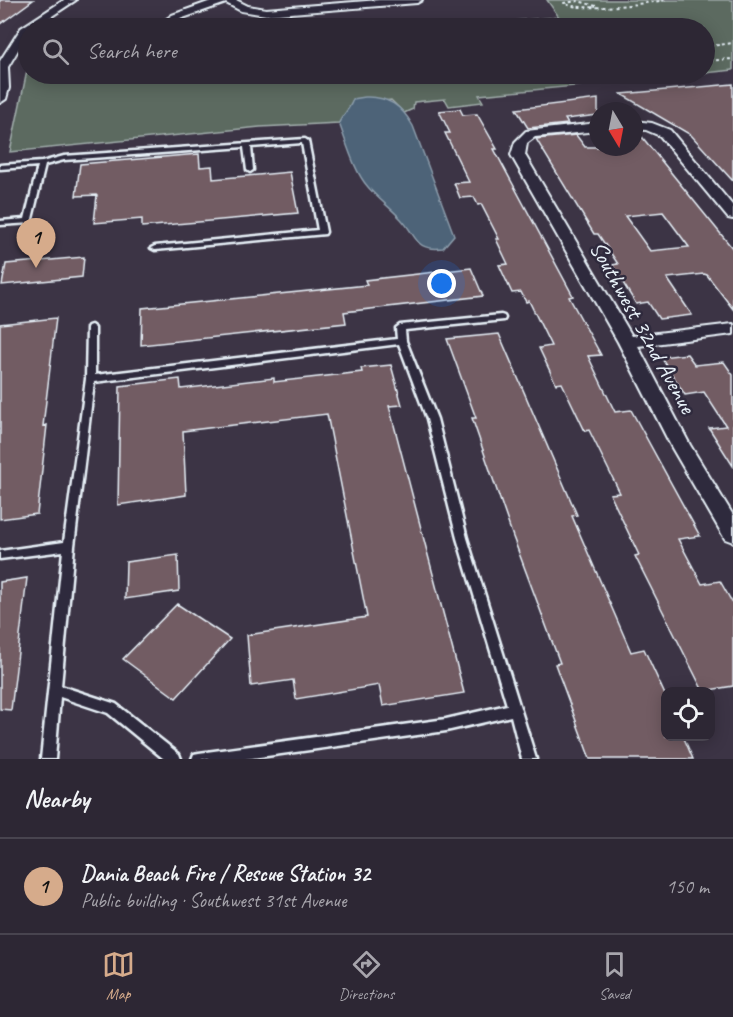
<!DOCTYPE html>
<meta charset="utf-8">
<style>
:root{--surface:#2d2734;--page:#393340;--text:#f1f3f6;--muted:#a7a5ac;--line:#48444f;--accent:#d6ab8b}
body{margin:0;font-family:Caveat,sans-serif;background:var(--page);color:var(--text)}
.controls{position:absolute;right:18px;bottom:18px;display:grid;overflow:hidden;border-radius:12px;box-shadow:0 3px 15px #0003}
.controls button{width:54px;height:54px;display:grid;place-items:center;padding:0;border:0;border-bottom:2px solid var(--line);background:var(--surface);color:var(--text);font:30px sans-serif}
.compass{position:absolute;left:589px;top:102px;width:54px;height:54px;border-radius:50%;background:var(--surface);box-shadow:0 3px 15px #0003;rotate:170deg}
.you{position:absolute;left:442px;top:284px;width:21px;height:21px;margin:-15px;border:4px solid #fff;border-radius:50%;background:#1a73e8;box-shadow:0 0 0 9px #1a73e833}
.badge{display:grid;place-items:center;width:39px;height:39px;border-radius:50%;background:var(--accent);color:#111;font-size:20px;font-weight:700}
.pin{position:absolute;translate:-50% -50px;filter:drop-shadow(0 2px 3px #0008)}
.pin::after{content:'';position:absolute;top:32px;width:21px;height:18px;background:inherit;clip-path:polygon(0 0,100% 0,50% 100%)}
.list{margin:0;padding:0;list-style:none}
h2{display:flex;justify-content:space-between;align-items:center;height:78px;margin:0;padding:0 24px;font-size:26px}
h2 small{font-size:20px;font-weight:400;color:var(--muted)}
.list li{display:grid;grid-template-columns:39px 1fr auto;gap:18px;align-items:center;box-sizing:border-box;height:96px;padding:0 24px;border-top:2px solid var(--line)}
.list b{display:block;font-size:22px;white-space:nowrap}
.list p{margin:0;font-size:20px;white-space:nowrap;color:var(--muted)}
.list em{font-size:20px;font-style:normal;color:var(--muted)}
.icon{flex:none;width:33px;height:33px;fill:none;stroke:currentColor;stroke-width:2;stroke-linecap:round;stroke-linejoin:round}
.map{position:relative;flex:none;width:733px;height:759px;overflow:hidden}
.search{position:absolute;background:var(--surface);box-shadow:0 3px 15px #0003;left:18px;right:18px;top:18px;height:66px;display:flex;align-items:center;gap:15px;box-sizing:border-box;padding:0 21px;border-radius:33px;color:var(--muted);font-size:22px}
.sheet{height:174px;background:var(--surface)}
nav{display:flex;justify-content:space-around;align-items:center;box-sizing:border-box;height:84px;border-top:2px solid var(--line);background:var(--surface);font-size:16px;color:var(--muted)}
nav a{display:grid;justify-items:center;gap:3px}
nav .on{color:var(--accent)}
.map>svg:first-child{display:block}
.green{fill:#5b6b61;stroke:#a2aeac;stroke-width:1.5}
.water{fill:#4d6478;stroke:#8b9cab;stroke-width:1.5}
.building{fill:#725b64;stroke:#e8f1f8;stroke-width:1.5;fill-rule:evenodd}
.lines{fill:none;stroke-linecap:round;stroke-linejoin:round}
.service-casing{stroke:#e8f1f8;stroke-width:5}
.minor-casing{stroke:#e8f1f8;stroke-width:4}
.path{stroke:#e8f1f8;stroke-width:2;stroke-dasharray:3 3;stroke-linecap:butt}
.service{fill:#2f2a3d;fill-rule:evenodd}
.minor{fill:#2f2a3d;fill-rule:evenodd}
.labels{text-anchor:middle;stroke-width:5;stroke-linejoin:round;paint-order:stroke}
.street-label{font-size:24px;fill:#e8f1f8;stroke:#2f2a3d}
</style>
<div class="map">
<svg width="733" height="759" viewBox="0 0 733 759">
<rect width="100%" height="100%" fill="#3c3445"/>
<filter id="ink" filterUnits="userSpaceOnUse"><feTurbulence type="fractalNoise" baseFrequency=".0167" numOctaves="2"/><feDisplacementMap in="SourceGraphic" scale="12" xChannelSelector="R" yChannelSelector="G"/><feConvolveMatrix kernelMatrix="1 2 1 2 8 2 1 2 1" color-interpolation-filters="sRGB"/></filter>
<g filter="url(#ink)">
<!-- green -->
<path class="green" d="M 547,0 L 733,0 L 733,70 L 705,73 L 704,28 L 432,28 L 559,17 Z
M 28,66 L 28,74 L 701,74 L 479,95 L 483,102 L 449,106 L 445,99 L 414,102 L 413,109 L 404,113 L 391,100 L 352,105 L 339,123 L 260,127 L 10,152 Z"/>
<!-- water -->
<path class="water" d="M 365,97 C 388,96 402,106 413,126 L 454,235 L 443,248 C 414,251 418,237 401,219 C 391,208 378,199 368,187 C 354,171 347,144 339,123 C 342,114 350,110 353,99 Z"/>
<!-- building -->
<path class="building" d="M 0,0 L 33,0 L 0,24 Z
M 733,84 L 733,181 L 691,135 L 621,94 Z
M 598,99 L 598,115 L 565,119 L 568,124 L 528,128 L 516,109 Z
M 460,109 L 463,115 L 477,114 L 497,149 L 494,149 L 573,296 L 569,297 L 601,355 L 588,356 L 615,412 L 631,410 L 700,536 L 678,539 L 702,584 L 720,581 L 733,604 L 733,686 L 703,691 L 635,556 L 639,555 L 610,494 L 620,493 L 589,430 L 585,431 L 562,383 L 556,384 L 539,348 L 551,346 L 529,301 L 526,302 L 521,292 L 512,293 L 499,265 L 508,264 L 496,239 L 499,239 L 481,204 L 478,205 L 474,197 L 460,198 L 454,183 L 469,182 L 445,133 L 450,133 L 439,111 Z
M 634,131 L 638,132 L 733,249 L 733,309 L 707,275 L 704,274 L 667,278 L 692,315 L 659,319 L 648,302 L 636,304 L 612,265 L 618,264 L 598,234 L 594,234 L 536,139 L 576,135 L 585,147 L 634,147 ZM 663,212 L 689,247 L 650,251 L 625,216 Z
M 199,154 L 200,167 L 212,166 L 213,179 L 290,172 L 298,213 L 142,227 L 142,219 L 94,223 L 97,195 L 76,196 L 80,164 Z
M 84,257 L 82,277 L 2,285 L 6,264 Z
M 471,268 L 483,296 L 344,312 L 346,323 L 141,345 L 142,308 L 367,285 L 365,280 Z
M 56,318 L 43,426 L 47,425 L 37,514 L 0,519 L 0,324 Z
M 499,334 L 577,515 L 572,516 L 631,652 L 644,649 L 666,697 L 666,736 L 683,736 L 693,759 L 590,759 L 555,664 L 560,663 L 513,537 L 472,418 L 476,418 L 447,339 Z
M 687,354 L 695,365 L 724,362 L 733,375 L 733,466 L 709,428 L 726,426 L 704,392 L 685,395 L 661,357 Z
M 391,365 L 402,405 L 389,406 L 464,693 L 383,706 L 379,685 L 296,699 L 293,680 L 251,686 L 247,635 L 367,617 L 327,414 L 183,431 L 186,495 L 118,505 L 120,386 L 180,379 L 181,389 L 274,378 L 274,382 L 362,372 L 361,368 Z
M 178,555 L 179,591 L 125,599 L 126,562 Z
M 27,578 L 11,710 L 0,709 L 0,582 Z
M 177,604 L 230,639 L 176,698 L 123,659 Z"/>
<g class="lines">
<defs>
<path id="service" d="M 305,139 L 308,141 L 326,232 L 325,234 L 155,250 L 151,248 L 155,246 L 318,230 L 302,143 L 251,147 L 253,170 L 250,172 L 247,170 L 244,147 L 64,160 L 45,165 L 31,223 L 0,225 L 0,221 L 25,219 L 38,166 L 0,169 L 0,165 L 42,162 L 64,156 Z
M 501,315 L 504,316 L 505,318 L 504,320 L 405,330 L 406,341 L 437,419 L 467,538 L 536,759 L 522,759 L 511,716 L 446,731 L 245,759 L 192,759 L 194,754 L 199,753 L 446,719 L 507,705 L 457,538 L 427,419 L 399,344 L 94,382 L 74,546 L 61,686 L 116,704 L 179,754 L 181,759 L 164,759 L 108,713 L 60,697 L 55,759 L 41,759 L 63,551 L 0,559 L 0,551 L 64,542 L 86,379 L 87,328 L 88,326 L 91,325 L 95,328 L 95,375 L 397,339 L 396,328 L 400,325 Z"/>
<path id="minor" d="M 64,0 L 76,0 L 34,28 L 28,28 L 28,33 L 8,67 L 9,88 L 6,99 L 0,103 L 0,61 L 21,28 Z
M 214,0 L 236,0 L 248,6 L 266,9 L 379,0 L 422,0 L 417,3 L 266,15 L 241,11 L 226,3 L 180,19 L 165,28 L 154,28 L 172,15 Z
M 634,121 L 652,123 L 670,130 L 733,206 L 733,219 L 728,218 L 660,136 L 646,130 L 634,129 Z
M 598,123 L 598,131 L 535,137 L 527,143 L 525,155 L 632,336 L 733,324 L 733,334 L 638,346 L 690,445 L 733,515 L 733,542 L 725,539 L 672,448 L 618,342 L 511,155 L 515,142 L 526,131 Z"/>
</defs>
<!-- service casing -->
<use href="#service" class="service-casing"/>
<!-- minor casing -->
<use href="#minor" class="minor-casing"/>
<!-- path -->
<path class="path" d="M 596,6 L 578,1 L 564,3 C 580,13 646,3 667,0
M 704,47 L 733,43
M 704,61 L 733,59
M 486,74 L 531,76 L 562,82 L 588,74"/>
<!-- service -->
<use href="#service" class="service"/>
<!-- minor -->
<use href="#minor" class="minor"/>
</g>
</g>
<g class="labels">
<!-- street labels -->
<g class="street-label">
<text transform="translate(643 327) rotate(61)" y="8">Southwest 32nd Avenue</text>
</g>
</g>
</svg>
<div class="controls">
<button><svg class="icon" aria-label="locate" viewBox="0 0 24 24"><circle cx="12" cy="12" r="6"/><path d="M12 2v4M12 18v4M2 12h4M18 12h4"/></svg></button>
</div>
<svg class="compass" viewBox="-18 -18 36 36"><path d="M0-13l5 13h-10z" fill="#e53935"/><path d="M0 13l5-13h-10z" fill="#a7a5ac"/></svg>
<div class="you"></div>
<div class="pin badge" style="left:36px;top:268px">1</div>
<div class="search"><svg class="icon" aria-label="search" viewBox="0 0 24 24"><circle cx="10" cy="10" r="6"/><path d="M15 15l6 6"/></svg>Search here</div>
</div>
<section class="sheet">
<h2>Nearby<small></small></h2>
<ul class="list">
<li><span class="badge">1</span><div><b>Dania Beach Fire / Rescue Station 32</b><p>Public building · Southwest 31st Avenue</p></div><em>150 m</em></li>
</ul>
</section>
<nav>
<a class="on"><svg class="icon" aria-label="map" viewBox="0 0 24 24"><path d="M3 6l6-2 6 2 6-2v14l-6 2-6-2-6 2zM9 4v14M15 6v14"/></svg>Map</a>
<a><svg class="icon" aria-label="directions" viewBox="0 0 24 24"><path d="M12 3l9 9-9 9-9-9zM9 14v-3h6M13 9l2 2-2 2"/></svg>Directions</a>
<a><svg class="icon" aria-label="saved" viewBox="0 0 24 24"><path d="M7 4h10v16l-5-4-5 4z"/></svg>Saved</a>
</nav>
